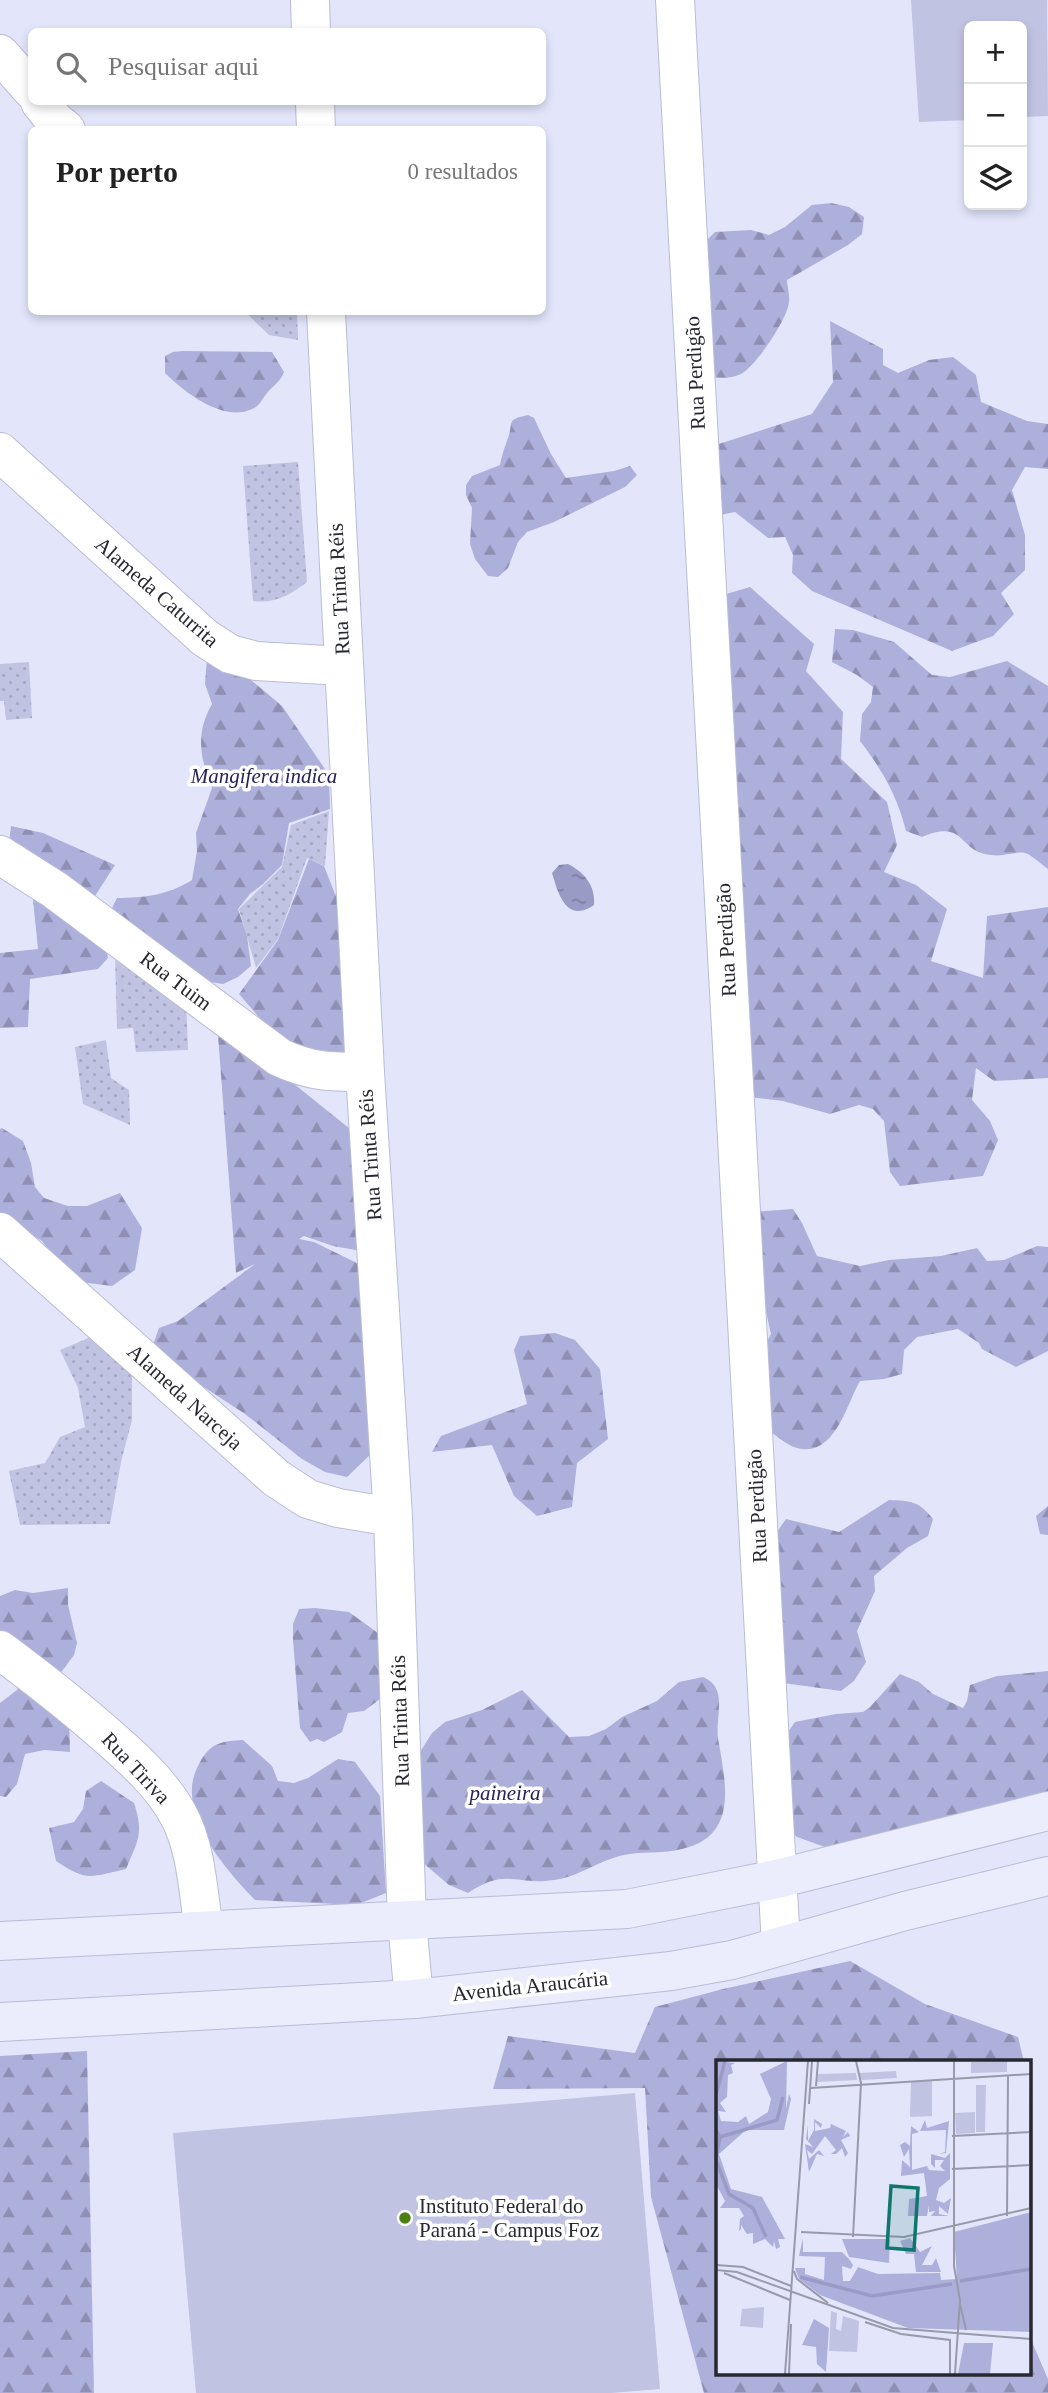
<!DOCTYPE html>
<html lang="pt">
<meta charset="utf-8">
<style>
:root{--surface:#fff;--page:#f2f2f2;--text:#222;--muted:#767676;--line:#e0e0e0}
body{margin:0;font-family:Georgia,serif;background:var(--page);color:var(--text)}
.controls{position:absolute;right:21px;top:21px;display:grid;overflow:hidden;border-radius:10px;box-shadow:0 4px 10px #0003}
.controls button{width:63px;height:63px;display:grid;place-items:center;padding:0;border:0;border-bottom:2px solid var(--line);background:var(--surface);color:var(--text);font:35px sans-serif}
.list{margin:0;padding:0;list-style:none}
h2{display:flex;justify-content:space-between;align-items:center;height:91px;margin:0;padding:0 28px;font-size:30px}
h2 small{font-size:23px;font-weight:400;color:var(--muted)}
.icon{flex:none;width:38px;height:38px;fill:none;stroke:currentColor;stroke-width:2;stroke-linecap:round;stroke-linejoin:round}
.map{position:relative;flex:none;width:1048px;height:2393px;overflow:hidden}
.search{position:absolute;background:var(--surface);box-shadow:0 4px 10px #0003;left:28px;top:28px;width:518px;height:77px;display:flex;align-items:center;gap:18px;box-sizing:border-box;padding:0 24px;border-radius:10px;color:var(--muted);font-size:26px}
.panel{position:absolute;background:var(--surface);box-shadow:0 4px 10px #0003;left:28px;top:126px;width:518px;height:189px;border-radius:10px}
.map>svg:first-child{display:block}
.grass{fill:url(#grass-dots)}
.forest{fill:url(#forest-firs)}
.pitch{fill:#c1c3e2}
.water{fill:url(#water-ripples)}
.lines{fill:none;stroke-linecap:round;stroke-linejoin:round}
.street-casing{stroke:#babcd6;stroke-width:40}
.secondary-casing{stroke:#babcd6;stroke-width:40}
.street{stroke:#fff;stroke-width:38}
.secondary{stroke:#ebecfc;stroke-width:38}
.poi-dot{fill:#4c8014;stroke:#fff;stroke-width:2.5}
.labels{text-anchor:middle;stroke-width:7;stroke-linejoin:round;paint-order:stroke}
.street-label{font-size:21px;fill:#272832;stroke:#fff}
.park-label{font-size:21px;font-style:italic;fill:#272257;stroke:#fff}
.poi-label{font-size:21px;fill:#272832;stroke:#fff;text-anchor:start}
.inset-river{fill:none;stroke:#999bc5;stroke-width:3.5}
.inset-road{fill:none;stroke:#9899ab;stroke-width:2}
.view{fill:#0f766e;fill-opacity:0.15;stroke:#0f766e;stroke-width:3.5}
.inset-edge{fill:none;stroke:#272832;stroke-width:3.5}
</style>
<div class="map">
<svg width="1048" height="2393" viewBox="0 0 1048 2393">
<defs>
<pattern id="grass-dots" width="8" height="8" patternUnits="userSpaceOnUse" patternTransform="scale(1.75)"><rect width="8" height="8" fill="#c1c3e2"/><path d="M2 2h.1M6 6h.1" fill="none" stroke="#a6a8c2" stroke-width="1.8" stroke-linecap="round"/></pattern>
<pattern id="forest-firs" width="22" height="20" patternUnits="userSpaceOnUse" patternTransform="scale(1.75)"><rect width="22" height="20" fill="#aeb0dc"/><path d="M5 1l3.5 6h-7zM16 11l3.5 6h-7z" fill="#8e8fb3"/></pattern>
<pattern id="water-ripples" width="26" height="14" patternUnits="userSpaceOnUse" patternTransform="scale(1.75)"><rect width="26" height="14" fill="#999bc5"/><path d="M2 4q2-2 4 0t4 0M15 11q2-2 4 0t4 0" fill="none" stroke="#7d7ea1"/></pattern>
</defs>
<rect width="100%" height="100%" fill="#e3e5fb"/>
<!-- grass -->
<path class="grass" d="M 245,312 L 297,312 L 298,340 L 269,335 Z
M 298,462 L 307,582 C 290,595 275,604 253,601 L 243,466 Z
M 29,662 L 32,718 L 6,720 L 4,701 L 0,701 L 0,664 Z
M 329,811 L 325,866 L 307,858 L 278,939 L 256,968 L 239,909 L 282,867 L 291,825 Z
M 115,955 L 186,997 L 188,1050 L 136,1052 L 133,1028 L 117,1029 Z
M 106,1040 L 111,1078 L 129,1090 L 130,1125 L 83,1104 L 75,1047 Z
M 91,1337 L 132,1372 L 132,1420 L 121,1462 L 110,1524 L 20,1525 L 9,1471 L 45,1463 L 60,1437 L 85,1427 L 78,1388 L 60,1350 Z"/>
<!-- forest -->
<path class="forest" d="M 831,203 L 849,207 L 864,217 L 862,234 L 848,245 L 787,280 C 787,287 790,295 789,302 C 788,318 756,366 741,374 C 731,379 719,378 709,377 L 699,248 L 715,232 L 751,230 L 769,235 L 785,227 L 812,205 Z
M 830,321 L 883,349 L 883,365 L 898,373 L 929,360 L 953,357 L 976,375 L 981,402 L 1027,421 L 1048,424 L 1048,469 L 1025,467 L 1012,490 L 1025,535 L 1025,570 L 1001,593 L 1014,614 L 993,636 L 952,651 L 812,591 L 792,573 L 793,555 L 785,537 L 768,538 L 735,512 L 720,515 L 703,449 L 812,414 L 833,382 Z
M 182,351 L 272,352 L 284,372 C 280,382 274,385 267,393 C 262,399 260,406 252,409 C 224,423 184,392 165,373 L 165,356 L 173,352 Z
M 528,415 L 534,418 L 551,454 L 566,478 L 614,471 L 630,466 L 637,475 L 625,487 L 554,522 L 527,532 L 518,542 L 508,568 L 498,577 L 488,576 L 475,559 L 470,544 L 472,508 L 466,495 L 466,485 L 472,476 L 500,465 C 502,454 505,447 508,438 C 514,422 505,420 528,415 Z
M 750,587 L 814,644 L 806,671 L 843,712 L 841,759 L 887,802 L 897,845 L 884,872 L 916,885 L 947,909 L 931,961 L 983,978 L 987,916 L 1048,907 L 1048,1078 L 994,1081 L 976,1068 L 972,1100 L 990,1121 L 998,1140 L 983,1176 L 900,1186 L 890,1172 L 884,1121 L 873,1109 L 859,1105 L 830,1114 L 783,1101 L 741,1096 L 716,597 Z
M 835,629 L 853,630 L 894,642 L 932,675 L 950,677 L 1007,661 L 1048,686 L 1048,869 C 1042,865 1032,855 1025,853 C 1015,851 1002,857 991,855 C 957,852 967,818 922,837 L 906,831 C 897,795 882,770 860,741 L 862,714 L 871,702 L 873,687 L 857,675 L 832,662 Z
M 208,644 L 282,706 L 329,775 L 330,809 L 289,823 L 282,865 L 263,884 L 250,894 L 238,909 L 247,936 L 251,966 L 238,977 L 223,984 L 192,979 L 111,910 L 117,898 C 144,898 168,895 192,880 L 197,851 L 196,833 L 212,788 C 200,758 195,734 212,704 L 205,684 Z
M 11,826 L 43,833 L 115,865 L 95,896 L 108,958 L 98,969 L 30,979 L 28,1027 L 0,1028 L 0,953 L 38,949 L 32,890 L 5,877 Z
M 309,859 L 324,866 L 364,967 L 346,1067 L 283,1045 L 239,994 L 278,940 Z
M 217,1022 L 360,1137 L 367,1252 L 333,1246 L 304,1236 L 299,1239 L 314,1242 L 369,1269 L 374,1451 L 347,1477 L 325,1472 L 302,1459 L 245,1414 L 190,1378 L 153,1345 L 159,1328 L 178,1321 L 255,1264 L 236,1273 Z
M 2,1128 L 23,1141 L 31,1163 L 35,1187 L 44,1198 L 68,1206 L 87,1206 L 120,1193 L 142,1228 L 135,1270 L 112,1286 L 72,1281 L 42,1241 L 0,1215 L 0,1129 Z
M 793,1209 L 802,1223 L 817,1256 L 860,1266 L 889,1260 L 941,1256 L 977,1248 L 987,1261 L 1004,1260 L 1037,1246 L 1048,1247 L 1048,1351 L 1016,1367 L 982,1349 L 979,1343 L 958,1329 L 917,1337 L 904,1350 L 902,1374 L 884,1379 L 860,1381 C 846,1405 834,1461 794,1447 C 786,1444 778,1437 771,1432 L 753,1367 L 771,1334 L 764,1303 L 750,1212 Z
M 555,1333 L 575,1340 L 600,1369 L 608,1439 L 577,1463 L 572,1507 L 537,1516 L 514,1496 L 492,1445 L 432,1452 L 441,1436 L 527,1404 L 514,1350 L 520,1336 Z
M 889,1500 C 911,1501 919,1501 933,1519 L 928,1536 L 907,1548 L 874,1576 L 875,1591 L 857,1631 L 866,1662 L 854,1681 L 841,1691 L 776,1682 L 763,1552 L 786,1519 L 839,1532 Z
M 1048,1506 L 1048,1535 L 1040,1534 L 1036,1516 Z
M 68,1588 L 68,1605 L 77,1643 L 74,1655 L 56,1679 L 69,1714 L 70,1752 L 44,1750 L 25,1754 L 17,1784 L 6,1797 L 0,1796 L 0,1703 L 17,1690 L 24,1669 L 0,1647 L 0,1596 L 15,1590 L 33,1593 Z
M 315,1608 L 349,1612 L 378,1633 L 386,1660 L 380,1699 L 364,1711 L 348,1713 L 342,1732 L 324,1742 L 317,1739 L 310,1742 L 300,1728 L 293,1640 L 293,1624 L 299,1609 Z
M 1048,1671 L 1048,1805 L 883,1844 L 825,1847 L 797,1837 L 783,1826 L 774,1752 L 795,1722 L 836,1714 L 863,1712 L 870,1707 L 900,1674 L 919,1682 L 933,1694 L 963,1708 L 967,1701 L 970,1685 L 997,1676 Z
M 703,1677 C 729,1688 715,1716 718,1738 C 725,1781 740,1836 682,1849 C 664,1854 643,1851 624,1855 C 599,1860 579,1877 554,1880 C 515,1886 507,1867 468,1893 L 449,1885 L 422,1862 L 420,1752 L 432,1733 L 445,1722 L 482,1710 L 522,1690 L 569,1737 L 589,1736 L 606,1729 L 622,1717 L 657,1701 L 679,1682 Z
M 243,1740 L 272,1766 L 278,1781 L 294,1783 L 308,1778 L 338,1759 L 355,1762 L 380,1796 L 386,1893 L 356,1905 L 255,1900 C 224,1868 173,1810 199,1764 C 210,1743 221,1741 243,1740 Z
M 101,1781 L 134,1803 C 144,1834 138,1840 126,1869 C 90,1877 87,1882 56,1861 L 49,1828 L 74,1822 L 83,1809 L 86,1791 Z
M 850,1961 L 925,2004 L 1018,2037 L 1024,2062 L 717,2062 L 717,2374 L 1029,2374 L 1029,2335 L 1048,2379 L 1048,2393 L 704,2393 L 651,2197 L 645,2088 L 493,2089 L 508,2036 L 635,2053 L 655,2007 L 723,1989 Z
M 87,2051 L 94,2393 L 0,2393 L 0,2056 Z"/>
<!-- pitch -->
<path class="pitch" d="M 911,0 L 1047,0 L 1048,116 L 1022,117 L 1022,26 L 969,26 L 969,120 L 919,122 Z
M 635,2093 L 660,2389 L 611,2393 L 196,2393 L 173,2133 Z"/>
<!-- water -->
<path class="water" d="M 568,864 C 584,872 596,886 594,905 C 566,924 558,893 552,873 L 559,865 Z"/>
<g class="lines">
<defs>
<path id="street" d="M 310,0 L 311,32
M 675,0 L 781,1946
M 0,54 L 32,90
M 40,102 L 55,121 L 66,130
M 315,102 L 316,130
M 326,312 L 365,1072 L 393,1517 L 407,1922 L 414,1999
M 0,452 L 205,638 L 230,654 L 256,661 L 343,666
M 0,855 L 55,890 L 279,1057 C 310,1072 331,1072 365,1072
M 0,1232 L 276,1478 L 308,1499 L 338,1508 L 393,1517
M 0,1650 C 39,1679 76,1708 112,1740 C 137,1762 163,1786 179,1816 C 197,1850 198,1893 204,1930"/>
<path id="secondary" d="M 0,1941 L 627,1909 L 777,1879 L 1048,1811
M 0,2022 L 414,1999 L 671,1971 L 732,1960 L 905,1911 L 1048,1876"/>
</defs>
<!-- street casing -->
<use href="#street" class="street-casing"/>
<!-- secondary casing -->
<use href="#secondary" class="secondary-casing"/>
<!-- street -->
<use href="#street" class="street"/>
<!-- secondary -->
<use href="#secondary" class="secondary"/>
</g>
<!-- markers -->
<circle class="poi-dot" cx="405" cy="2218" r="7"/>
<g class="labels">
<!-- street labels -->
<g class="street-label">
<text transform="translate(695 373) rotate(-93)" y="7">Rua Perdigão</text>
<text transform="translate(339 589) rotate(-93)" y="7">Rua Trinta Réis</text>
<text transform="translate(157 592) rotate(41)" y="7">Alameda Caturrita</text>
<text transform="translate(726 940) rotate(-93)" y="7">Rua Perdigão</text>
<text transform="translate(176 981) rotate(37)" y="7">Rua Tuim</text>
<text transform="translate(370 1155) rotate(-94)" y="7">Rua Trinta Réis</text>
<text transform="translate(185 1397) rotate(42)" y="7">Alameda Narceja</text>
<text transform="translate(757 1506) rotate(-93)" y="7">Rua Perdigão</text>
<text transform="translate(400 1721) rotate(-92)" y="7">Rua Trinta Réis</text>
<text transform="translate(136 1768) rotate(47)" y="7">Rua Tiriva</text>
<text transform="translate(530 1986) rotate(-6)" y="7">Avenida Araucária</text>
</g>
<!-- park labels -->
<g class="park-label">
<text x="264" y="783">Mangifera indica</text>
<text x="505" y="1800">paineira</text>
</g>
<!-- poi labels -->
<g class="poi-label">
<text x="419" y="2213">Instituto Federal do<tspan x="419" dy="24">Paraná - Campus Foz</tspan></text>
</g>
</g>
<!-- overview -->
<g transform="translate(716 2060)">
<rect width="315" height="315" fill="#e3e5fb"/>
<path d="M 291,1 L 291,12 L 255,13 L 255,2 ZM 180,11 L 181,18 L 146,20 L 142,13 ZM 140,13 L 141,20 L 101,22 L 102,14 ZM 260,25 L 270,25 L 269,72 L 260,72 ZM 115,251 L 121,253 L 120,269 L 125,271 L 127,256 L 143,261 L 141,292 L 113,291 Z" fill="#c1c3e2"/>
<path d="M 1,1 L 19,3 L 15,5 L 17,13 L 12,15 L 11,37 L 4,43 L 10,52 L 2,51 L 5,61 L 22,62 L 30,56 L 33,64 L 52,52 L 55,39 L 44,14 L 71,1 L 70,49 L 73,34 L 75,39 L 68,70 L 30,70 L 3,94 L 15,129 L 46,137 L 69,179 L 62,179 L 64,187 L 60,189 L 58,181 L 57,187 L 49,179 L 37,184 L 37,173 L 31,174 L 25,165 L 25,169 L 23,171 L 24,159 L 28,156 L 23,148 L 4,148 L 9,141 L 0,124 ZM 98,59 L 106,64 L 105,68 L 99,62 L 99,71 L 114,68 L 115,64 L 130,71 L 127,77 L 132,72 L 134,76 L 125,80 L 132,93 L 129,97 L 126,88 L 120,94 L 115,94 L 120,90 L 109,76 L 96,94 L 91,90 L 93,99 L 103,90 L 108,96 L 101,94 L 93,112 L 89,84 L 97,87 L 90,79 L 92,65 L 92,81 L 98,70 ZM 209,60 L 211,68 L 233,61 L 230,93 L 223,94 L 229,92 L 230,70 L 204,71 ZM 195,66 L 203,72 L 196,74 L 196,110 L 211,106 L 213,110 L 229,111 L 224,106 L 228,100 L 219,100 L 219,108 L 215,104 L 215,94 L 229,98 L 234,93 L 234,119 L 223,128 L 220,140 L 228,143 L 235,138 L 232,154 L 223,146 L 223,154 L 233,156 L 215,156 L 219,151 L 213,152 L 213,145 L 211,156 L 192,156 L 193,139 L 211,136 L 208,113 L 185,116 L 186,100 L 194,107 L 193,89 L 188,97 L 184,85 L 189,82 L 194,86 ZM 315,152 L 315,272 L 192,268 L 104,235 L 83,219 L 79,208 L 89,208 L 89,214 L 108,220 L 109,197 L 83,196 L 87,178 L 87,192 L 126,192 L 133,199 L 137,205 L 135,209 L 126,206 L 127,221 L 134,221 L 142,207 L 162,214 L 224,213 L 225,220 L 241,219 L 238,172 ZM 194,178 L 204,192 L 216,186 L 206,205 L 216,205 L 220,198 L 225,212 L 200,212 L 198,194 L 190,194 L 184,181 ZM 126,179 L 174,179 L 173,203 L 133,197 ZM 98,259 L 113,268 L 110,312 L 101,304 L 100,287 L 86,285 ZM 248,283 L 277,283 L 274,314 L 242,314 Z" fill="#aeb0dc"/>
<path d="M 216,21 L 216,56 L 194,57 L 195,22 ZM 259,52 L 259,73 L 240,74 L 239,53 ZM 48,247 L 47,268 L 24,266 L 26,249 Z" fill="#c1c3e2"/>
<path class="inset-river" d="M 0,35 L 9,1M 0,70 L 4,77 L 0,98M 4,77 L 61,60 L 67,37M 0,100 L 13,134 L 37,148 L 50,177M 84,217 L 156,236 L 236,224M 244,221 L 315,209"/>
<path class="inset-road" d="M 238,1 L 238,206 L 244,240 L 239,314M 100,26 L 102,1M 95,28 L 315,14M 93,44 L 96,1M 314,72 L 315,14M 236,76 L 315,72M 314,105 L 314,74M 314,107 L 314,148M 236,109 L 315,105M 291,156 L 292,15M 85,172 L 188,177 L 315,148M 137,177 L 145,23 L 140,1M 0,205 L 27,207 L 75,226M 0,210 L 21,212 L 177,268 L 315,279M 78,211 L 81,219 L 112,243M 8,213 L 74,240M 244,244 L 250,270M 149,262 L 185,274 L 234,280 L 234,314M 69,314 L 92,1M 73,314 L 75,264"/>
<path class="view" d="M 175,126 L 202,128 L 198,190 L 171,188 Z"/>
<rect width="315" height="315" class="inset-edge"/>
</g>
</svg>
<div class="controls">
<button>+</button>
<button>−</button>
<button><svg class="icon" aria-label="layers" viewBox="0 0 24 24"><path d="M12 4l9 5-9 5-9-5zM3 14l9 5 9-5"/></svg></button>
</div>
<div class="search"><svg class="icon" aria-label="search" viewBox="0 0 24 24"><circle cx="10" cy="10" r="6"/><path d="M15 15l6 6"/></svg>Pesquisar aqui</div>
<section class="panel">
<h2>Por perto<small>0 resultados</small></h2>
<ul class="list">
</ul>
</section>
</div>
